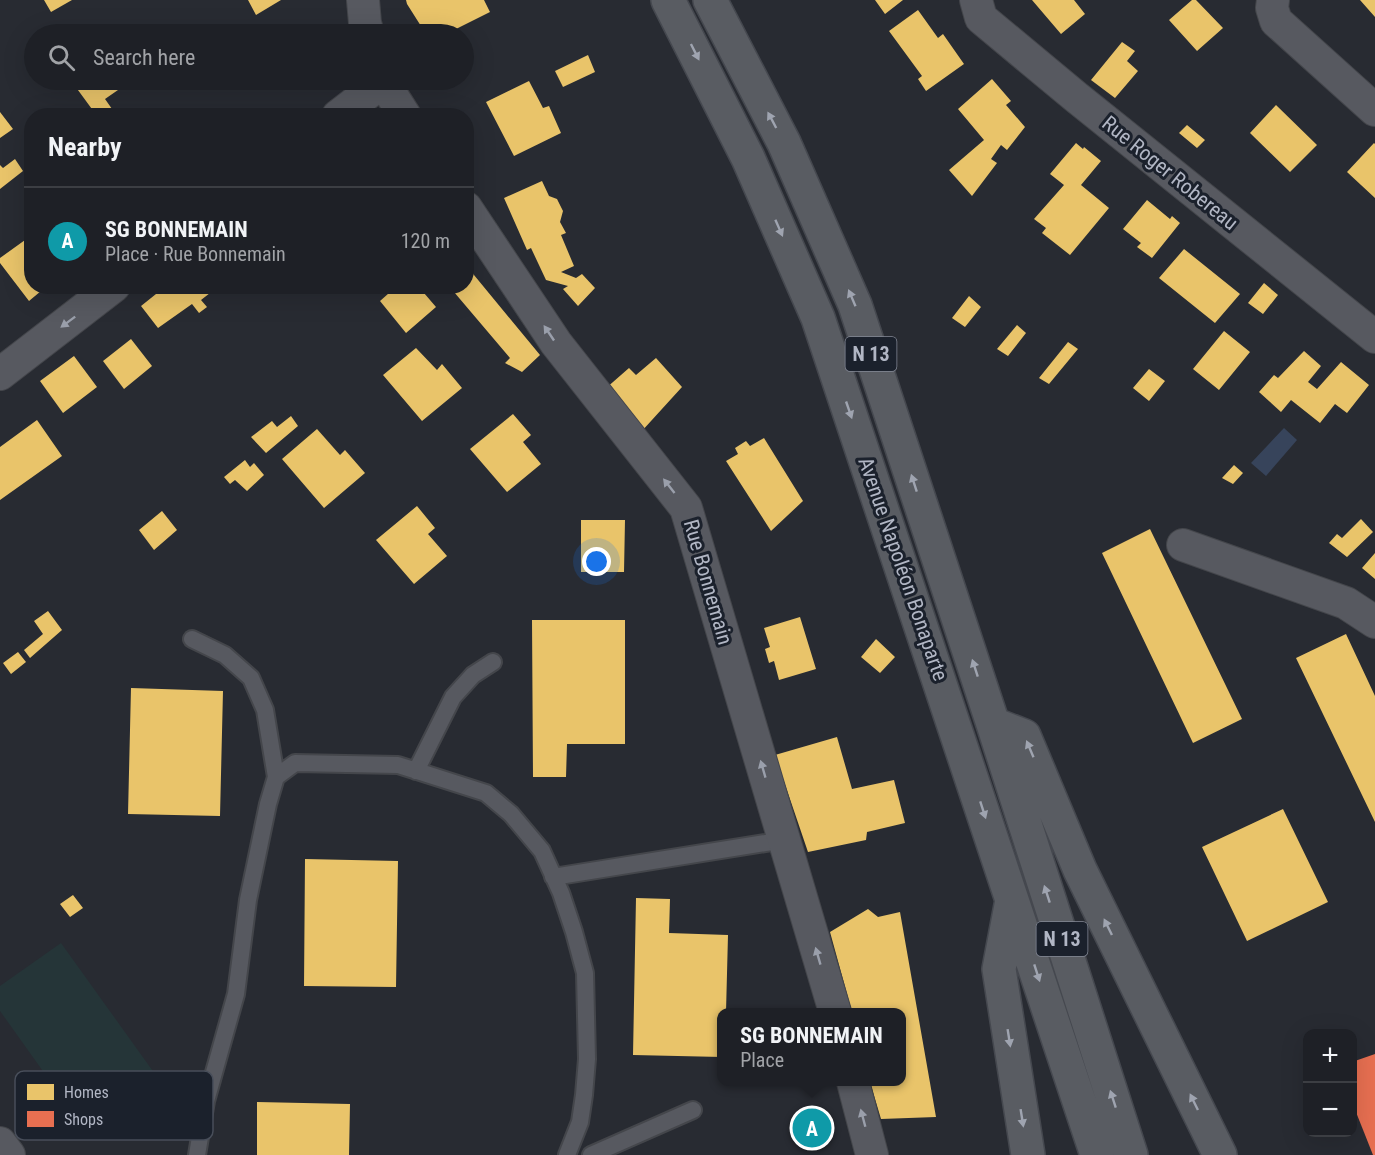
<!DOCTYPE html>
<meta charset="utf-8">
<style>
:root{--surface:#1e2026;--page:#26282e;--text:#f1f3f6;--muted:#a1a3a7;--line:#3c3e43;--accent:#818591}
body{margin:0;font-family:"Roboto Condensed",sans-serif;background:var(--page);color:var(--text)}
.controls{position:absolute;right:18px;bottom:18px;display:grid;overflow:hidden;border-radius:12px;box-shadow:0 6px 24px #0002}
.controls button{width:54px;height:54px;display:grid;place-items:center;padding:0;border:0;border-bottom:2px solid var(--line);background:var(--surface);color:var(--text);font:30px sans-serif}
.you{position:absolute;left:597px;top:562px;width:21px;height:21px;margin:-15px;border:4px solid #fff;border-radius:50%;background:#1a73e8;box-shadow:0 0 0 9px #1a73e833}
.badge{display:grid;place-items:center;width:39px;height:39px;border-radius:50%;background:var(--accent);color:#fff;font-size:20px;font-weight:700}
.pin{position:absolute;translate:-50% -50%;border:3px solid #fff;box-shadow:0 2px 6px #0006}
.popup{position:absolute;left:717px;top:1008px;width:189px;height:78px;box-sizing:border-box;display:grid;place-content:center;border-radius:12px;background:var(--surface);filter:drop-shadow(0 2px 4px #0005);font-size:20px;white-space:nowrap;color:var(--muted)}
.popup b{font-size:22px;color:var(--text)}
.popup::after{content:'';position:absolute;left:50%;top:100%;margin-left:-12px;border:12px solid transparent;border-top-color:var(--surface)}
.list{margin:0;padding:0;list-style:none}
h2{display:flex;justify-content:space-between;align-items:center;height:78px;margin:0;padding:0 24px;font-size:26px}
h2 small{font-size:20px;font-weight:400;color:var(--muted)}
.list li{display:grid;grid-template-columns:39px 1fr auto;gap:18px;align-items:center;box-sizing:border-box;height:108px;padding:0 24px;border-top:2px solid var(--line)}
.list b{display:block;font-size:22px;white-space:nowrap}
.list p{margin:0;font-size:20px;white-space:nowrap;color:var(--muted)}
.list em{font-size:20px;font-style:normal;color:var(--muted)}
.icon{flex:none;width:33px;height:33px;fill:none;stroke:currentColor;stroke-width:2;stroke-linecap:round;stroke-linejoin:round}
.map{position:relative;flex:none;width:1375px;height:1155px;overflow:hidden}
.search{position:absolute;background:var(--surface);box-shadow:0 6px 24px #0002;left:24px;top:24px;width:450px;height:66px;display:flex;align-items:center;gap:15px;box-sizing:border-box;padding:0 21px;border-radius:33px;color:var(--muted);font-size:22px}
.panel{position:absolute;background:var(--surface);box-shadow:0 6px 24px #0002;left:24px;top:108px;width:450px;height:186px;border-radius:24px}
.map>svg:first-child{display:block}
.green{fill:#253538}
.water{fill:#37445b}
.homes{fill:#e9c46a}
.shops{fill:#e76f51}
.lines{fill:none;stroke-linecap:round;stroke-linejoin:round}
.lane-casing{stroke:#44464b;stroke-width:20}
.street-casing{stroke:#44464b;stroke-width:34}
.primary-casing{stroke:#45484f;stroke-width:36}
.lane{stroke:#575960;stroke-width:16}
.street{stroke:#575960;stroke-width:32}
.primary{stroke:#595c62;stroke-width:33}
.oneway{fill:#9fa4b0}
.oneway2{fill:#9a9fab}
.labels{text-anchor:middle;stroke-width:6;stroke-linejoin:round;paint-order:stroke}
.shield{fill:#1b212c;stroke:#848996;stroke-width:1.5}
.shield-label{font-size:20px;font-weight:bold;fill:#b1b6c4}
.street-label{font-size:21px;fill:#b1b6c4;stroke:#1b212c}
.key{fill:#1b212c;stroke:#484e5a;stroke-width:1.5}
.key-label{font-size:16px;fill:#b1b6c4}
</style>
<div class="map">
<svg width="1375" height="1155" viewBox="0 0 1375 1155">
<rect width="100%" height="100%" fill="#282b32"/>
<!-- green -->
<path class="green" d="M 61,943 L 165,1088 L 92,1140 L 0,1011 L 0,986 Z"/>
<!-- water -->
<path class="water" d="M 1284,428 L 1297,440 L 1266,476 L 1251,463 Z"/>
<!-- homes -->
<path class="homes" d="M 44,0 L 72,0 L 51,12 Z
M 248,0 L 281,0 L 256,15 Z
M 406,0 L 484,0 L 490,12 L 446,34 L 426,34 L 407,4 Z
M 875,0 L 903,0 L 885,14 Z
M 1032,0 L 1074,0 L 1085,14 L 1061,34 Z
M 1192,0 L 1196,0 L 1223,28 L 1197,51 L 1169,20 Z
M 1360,0 L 1375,0 L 1375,17 Z
M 918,10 L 938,38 L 943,34 L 964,64 L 926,91 L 918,79 L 922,76 L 889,31 Z
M 1122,42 L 1135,51 L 1127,61 L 1138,71 L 1115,98 L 1091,80 Z
M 588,55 L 595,72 L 563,87 L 555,71 Z
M 992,79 L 1011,101 L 1006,105 L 1025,127 L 1007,150 L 1001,145 L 991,159 L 997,163 L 972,196 L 949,170 L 984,140 L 958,109 Z
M 83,80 L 111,80 L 118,90 L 105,99 L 117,116 L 97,116 L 75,86 Z
M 340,80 L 361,80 L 350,97 Z
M 429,80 L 454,80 L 434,89 Z
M 529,81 L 543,108 L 549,106 L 561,133 L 514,156 L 486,102 Z
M 1276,105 L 1317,145 L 1290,172 L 1250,133 Z
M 0,112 L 13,129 L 0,138 Z
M 1187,125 L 1205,140 L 1197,148 L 1179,133 Z
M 1076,143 L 1083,149 L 1084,147 L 1101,161 L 1081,185 L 1109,208 L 1070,255 L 1042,233 L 1046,228 L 1034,219 L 1064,185 L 1050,174 Z
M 1374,143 L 1375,144 L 1375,198 L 1347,172 Z
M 15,159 L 23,171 L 0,189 L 0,165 L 3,168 Z
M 542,181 L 549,196 L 557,199 L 563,211 L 560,222 L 566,233 L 561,235 L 574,266 L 561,272 L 576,278 L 582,274 L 595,288 L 578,306 L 563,289 L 568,286 L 546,280 L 531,248 L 527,250 L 504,198 Z
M 1147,200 L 1170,219 L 1172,216 L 1180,223 L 1152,258 L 1137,247 L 1141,243 L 1123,229 Z
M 32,235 L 32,286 L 47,286 L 29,301 L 0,263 L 0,258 Z
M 1184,249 L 1240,294 L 1215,323 L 1159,278 Z
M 466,262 L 474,275 L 540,355 L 522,372 L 505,363 L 510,358 L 454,292 L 457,289 L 454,286 L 466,286 Z
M 1264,283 L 1278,295 L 1263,314 L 1248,303 Z
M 154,286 L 219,286 L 201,300 L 207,307 L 199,313 L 192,304 L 158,328 L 141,306 L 156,294 L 152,288 Z
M 397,286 L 418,286 L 436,307 L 406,333 L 380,301 Z
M 969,296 L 981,307 L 965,327 L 952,318 Z
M 1017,325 L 1026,333 L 1008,356 L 997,349 Z
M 1224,331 L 1250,352 L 1219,390 L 1193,369 Z
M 131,339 L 152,366 L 124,389 L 103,361 Z
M 1068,342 L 1078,349 L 1049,384 L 1039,378 Z
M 416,348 L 437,370 L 442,364 L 462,388 L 422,421 L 383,375 Z
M 1304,351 L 1321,366 L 1308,382 L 1317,389 L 1341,362 L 1369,385 L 1347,413 L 1335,404 L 1320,423 L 1291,400 L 1281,412 L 1259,392 L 1274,375 L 1278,378 Z
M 74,356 L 97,387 L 63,413 L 40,381 Z
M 656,358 L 682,387 L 641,432 L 605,389 L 629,368 L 636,375 Z
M 1149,369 L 1165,381 L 1149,401 L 1133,388 Z
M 513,414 L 531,435 L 523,442 L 541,464 L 507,492 L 470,449 Z
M 291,416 L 298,426 L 266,453 L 251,437 L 272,421 L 277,427 Z
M 37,420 L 62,456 L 0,500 L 0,447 Z
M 317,429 L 340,455 L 345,450 L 365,473 L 324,508 L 282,459 Z
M 764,438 L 803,501 L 771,531 L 726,461 L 738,454 L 735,448 L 746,441 L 750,446 Z
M 245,460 L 250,467 L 254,463 L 264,475 L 247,491 L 235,480 L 230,484 L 224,477 Z
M 1234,465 L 1243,473 L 1233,484 L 1222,478 Z
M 417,506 L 435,528 L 428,534 L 447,556 L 414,584 L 376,540 Z
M 162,511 L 177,530 L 154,550 L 139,530 Z
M 1361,519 L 1373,532 L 1347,557 L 1329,543 L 1337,534 L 1342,538 Z
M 581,520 L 625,520 L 624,572 L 581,572 Z
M 1150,529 L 1242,719 L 1193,743 L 1102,553 Z
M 1375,553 L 1375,579 L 1362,568 Z
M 48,611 L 62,630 L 30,658 L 24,650 L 43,634 L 34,621 Z
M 800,617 L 816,669 L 779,680 L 774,661 L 769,663 L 765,649 L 770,647 L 764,628 Z
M 532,620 L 625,620 L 625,744 L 567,744 L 566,777 L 533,777 Z
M 1346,634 L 1375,696 L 1375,822 L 1296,658 Z
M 876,639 L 895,657 L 880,673 L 861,657 Z
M 18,652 L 26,662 L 11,674 L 3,663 Z
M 131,688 L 223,691 L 220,816 L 128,814 Z
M 837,737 L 852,789 L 894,780 L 905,823 L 867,832 L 866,840 L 808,852 L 775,755 Z
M 1283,809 L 1328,902 L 1247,941 L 1202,847 Z
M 305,859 L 398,861 L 396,987 L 304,986 Z
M 73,895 L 83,908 L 70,917 L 60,904 Z
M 636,898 L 670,899 L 669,933 L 728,935 L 726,1012 L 722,1012 L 722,1057 L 633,1055 Z
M 868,909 L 878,917 L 900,912 L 936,1117 L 881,1119 L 870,1082 L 902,1082 L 902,1012 L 852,1012 L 830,932 Z
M 257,1102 L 350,1104 L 349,1155 L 257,1155 Z
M 822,1113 L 826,1132 L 804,1140 L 797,1123 Z"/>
<!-- shops -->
<path class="shops" d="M 1375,1054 L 1375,1155 L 1373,1155 L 1352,1102 L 1352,1062 Z"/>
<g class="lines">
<defs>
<path id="lane" d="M 192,639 L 225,655 L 251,678 L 265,710 L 276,777
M 416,771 L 453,697 L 473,675 L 493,662
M 553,877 L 784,840
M 197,1155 L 206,1101 L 236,994 L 248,900 L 268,804 L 276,777 L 295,763 L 398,765 L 486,793 L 511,814 L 542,851 L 561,893 L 574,932 L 585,973 L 587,1059 L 584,1095 L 580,1122 L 567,1155
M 591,1155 L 693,1110"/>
<path id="street" d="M 363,0 L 365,23 L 368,34
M 976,0 L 981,18 L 1076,97 L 1375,337
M 1273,0 L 1272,8 L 1276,21 L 1375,110
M 382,80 L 405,116
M 338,116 L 382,82
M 466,208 L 556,343 L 686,508 L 835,1012
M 0,374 L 114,286
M 1183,545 L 1346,603 L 1375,622
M 853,1082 L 872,1155
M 0,1143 L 9,1155"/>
<path id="primary" d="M 668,0 L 748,158 L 818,318 L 1097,1155
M 710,0 L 784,143 L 855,305 L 993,724 L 1131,1155
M 993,724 L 1024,736 L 1080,870 L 1220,1155
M 1012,900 L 999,969 L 1028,1155"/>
</defs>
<!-- lane casing -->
<use href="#lane" class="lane-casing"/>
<!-- street casing -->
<use href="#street" class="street-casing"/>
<!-- primary casing -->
<use href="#primary" class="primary-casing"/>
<!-- lane -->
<use href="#lane" class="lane"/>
<!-- street -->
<use href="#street" class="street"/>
<!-- primary -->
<use href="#primary" class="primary"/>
</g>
<!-- one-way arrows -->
<defs><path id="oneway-solid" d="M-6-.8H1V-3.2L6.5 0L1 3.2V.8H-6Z" transform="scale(1.5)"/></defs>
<g class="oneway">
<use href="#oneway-solid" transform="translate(695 52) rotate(63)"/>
<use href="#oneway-solid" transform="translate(772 120) rotate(-118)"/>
<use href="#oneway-solid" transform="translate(779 228) rotate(66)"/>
<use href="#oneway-solid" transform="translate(852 298) rotate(-113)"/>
<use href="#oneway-solid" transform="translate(849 410) rotate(71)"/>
<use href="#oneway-solid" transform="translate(914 483) rotate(-108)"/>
<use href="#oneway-solid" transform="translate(975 668) rotate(-108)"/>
<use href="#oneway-solid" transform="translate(1030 749) rotate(-113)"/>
<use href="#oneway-solid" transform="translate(983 810) rotate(72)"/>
<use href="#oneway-solid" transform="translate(1047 894) rotate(-108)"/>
<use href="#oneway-solid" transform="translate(1108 927) rotate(-116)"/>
<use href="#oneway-solid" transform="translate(1037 973) rotate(72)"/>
<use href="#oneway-solid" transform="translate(1009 1038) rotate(81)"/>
<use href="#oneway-solid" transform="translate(1113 1099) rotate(-108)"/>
<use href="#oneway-solid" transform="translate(1194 1102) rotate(-116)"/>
<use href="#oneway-solid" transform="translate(1022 1118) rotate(81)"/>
</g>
<g class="oneway2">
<use href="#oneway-solid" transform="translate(68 322) rotate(143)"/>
<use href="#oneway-solid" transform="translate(549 333) rotate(-124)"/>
<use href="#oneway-solid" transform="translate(669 486) rotate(-128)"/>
<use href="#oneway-solid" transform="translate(763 769) rotate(-106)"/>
<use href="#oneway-solid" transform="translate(818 956) rotate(-106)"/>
<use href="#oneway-solid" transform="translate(863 1118) rotate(-105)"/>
</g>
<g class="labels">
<!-- shield labels -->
<g class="shield">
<rect x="845.5" y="337" width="51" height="34" rx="4.5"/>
<rect x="1036.5" y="922" width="51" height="34" rx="4.5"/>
</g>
<g class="shield-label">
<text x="871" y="361">N 13</text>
<text x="1062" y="946">N 13</text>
</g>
<!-- street labels -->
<g class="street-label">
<text transform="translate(1170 173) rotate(39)" y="7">Rue Roger Robereau</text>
<text transform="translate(903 569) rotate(71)" y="7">Avenue Napoléon Bonaparte</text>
<text transform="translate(708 582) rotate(74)" y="7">Rue Bonnemain</text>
</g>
</g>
<!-- legend -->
<rect x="15" y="1071" width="198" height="69" rx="9" class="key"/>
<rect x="27" y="1084" width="27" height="16" fill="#e9c46a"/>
<rect x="27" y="1111" width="27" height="16" fill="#e76f51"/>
<g class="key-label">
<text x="64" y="1098">Homes</text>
<text x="64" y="1125">Shops</text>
</g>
</svg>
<div class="controls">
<button>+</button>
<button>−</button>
</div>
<div class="you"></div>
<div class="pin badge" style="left:812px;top:1128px;background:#0f9aa8">A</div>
<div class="popup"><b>SG BONNEMAIN</b>Place</div>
<div class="search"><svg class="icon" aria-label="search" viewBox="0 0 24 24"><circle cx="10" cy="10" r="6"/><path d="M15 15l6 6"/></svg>Search here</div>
<section class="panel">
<h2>Nearby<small></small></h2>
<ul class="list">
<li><span class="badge" style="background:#0f9aa8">A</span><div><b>SG BONNEMAIN</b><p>Place · Rue Bonnemain</p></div><em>120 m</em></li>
</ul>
</section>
</div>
